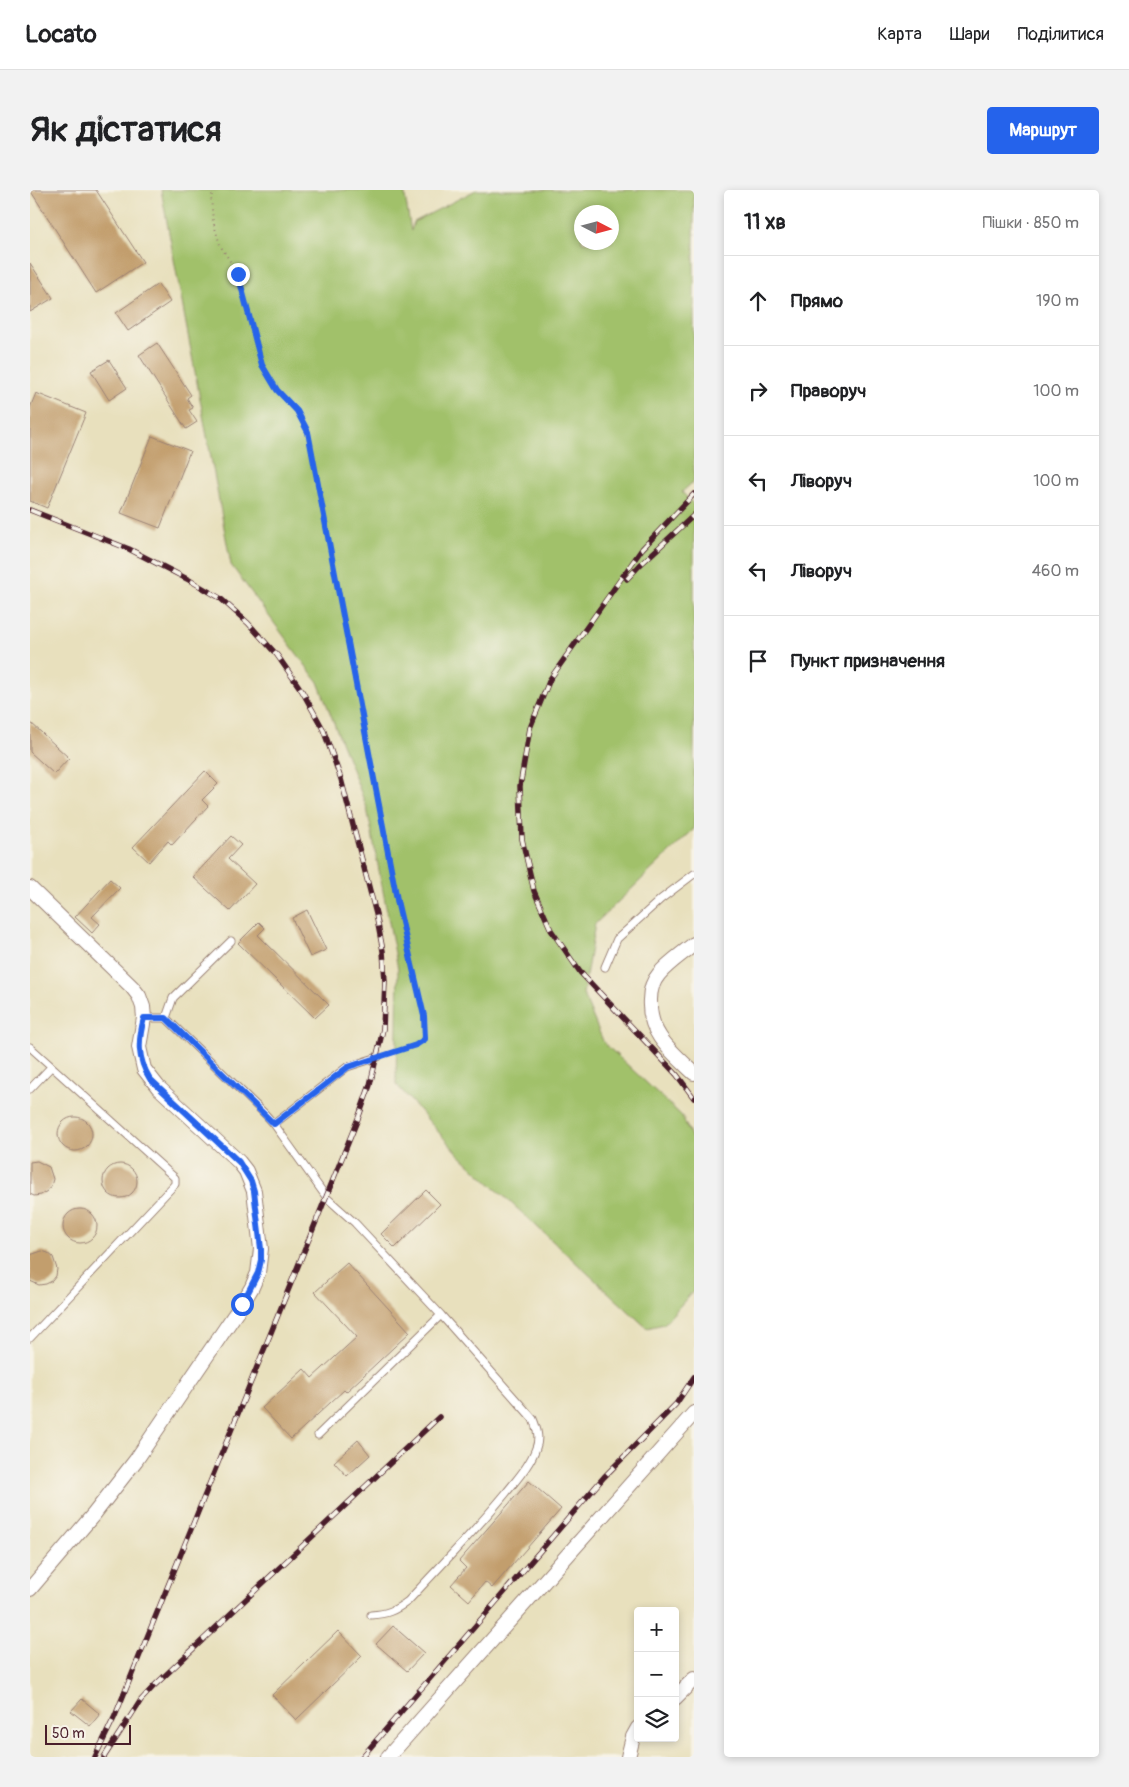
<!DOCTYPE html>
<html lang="uk">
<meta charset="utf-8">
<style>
:root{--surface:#fff;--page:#f2f2f2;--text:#202124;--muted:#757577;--line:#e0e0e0;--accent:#2563eb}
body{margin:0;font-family:Pangolin,sans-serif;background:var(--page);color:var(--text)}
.controls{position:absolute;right:15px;bottom:15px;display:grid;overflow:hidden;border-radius:5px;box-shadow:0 2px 8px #0003}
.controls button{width:45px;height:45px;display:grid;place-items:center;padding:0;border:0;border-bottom:1px solid var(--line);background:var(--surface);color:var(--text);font:25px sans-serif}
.compass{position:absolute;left:544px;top:15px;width:45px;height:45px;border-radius:50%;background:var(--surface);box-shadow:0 2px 8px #0003;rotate:96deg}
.scale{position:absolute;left:15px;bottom:12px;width:86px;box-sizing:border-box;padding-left:5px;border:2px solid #4a1f2b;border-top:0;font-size:14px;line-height:18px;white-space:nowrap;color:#4a1f2b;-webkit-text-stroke:4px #f7f3e8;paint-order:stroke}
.stop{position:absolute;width:15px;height:15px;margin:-11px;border:4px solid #2563eb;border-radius:50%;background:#fff}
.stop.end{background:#2563eb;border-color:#fff;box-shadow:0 1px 5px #0008}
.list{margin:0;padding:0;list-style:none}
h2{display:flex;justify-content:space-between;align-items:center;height:65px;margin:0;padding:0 20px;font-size:21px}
h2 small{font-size:16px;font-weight:400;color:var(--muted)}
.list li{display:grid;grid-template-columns:32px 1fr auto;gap:15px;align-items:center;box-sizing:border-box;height:90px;padding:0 20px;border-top:1px solid var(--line)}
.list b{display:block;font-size:19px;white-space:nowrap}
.list em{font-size:16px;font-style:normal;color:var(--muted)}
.icon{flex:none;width:28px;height:28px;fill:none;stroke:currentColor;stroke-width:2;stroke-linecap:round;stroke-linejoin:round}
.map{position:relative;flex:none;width:664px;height:1567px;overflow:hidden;border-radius:5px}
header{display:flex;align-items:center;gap:30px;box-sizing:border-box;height:70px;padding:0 25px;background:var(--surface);border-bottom:1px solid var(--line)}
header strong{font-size:24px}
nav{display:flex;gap:28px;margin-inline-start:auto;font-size:18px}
.intro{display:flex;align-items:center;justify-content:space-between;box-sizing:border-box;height:120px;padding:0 30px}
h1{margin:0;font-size:35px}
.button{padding:12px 22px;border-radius:5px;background:var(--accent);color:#fff;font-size:18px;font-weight:700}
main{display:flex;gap:30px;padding:0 30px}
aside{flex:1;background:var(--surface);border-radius:5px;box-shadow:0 2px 8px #0003}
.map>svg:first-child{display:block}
.green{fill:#a1c16a;stroke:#76704a;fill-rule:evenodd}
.building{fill:#c29e6d}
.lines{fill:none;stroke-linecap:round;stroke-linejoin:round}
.service-casing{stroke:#998074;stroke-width:9}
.minor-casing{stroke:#998074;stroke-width:16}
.path{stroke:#998074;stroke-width:2;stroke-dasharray:1 4;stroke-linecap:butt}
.service{stroke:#fff;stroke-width:7}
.minor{stroke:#fff;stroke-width:14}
.rail-casing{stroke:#4a1f2b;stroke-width:5.5}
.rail{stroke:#f7f3e8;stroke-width:4;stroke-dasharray:11;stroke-linecap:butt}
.route{stroke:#2563eb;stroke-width:6}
</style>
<header>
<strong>Locato</strong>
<nav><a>Карта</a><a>Шари</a><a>Поділитися</a></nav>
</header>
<div class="intro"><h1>Як дістатися</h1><a class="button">Маршрут</a></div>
<main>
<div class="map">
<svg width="664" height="1567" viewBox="0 0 664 1567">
<rect width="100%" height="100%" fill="#f7f3e8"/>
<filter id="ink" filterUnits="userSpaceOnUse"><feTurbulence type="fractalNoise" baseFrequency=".02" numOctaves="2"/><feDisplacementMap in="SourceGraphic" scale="10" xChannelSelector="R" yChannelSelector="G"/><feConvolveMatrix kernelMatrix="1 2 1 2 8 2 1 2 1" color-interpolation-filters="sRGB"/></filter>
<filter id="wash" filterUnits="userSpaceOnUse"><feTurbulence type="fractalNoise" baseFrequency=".0096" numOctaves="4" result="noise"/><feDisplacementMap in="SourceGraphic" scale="20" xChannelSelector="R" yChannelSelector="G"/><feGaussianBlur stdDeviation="1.12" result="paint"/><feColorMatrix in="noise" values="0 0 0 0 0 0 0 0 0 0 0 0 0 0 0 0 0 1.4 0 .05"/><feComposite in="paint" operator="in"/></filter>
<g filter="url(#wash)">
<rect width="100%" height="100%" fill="#e8e0bd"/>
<!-- green -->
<path class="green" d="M 131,0 L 374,0 L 381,41 L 384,32 L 446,0 L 664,0 L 664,291 L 652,302 L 664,315 L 664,639 L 565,734 L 553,804 L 574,853 L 652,926 L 664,953 L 664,1100 L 634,1134 L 617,1138 L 428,964 L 366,894 L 368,779 L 337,618 L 288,492 L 201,375 ZM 552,22 L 582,22 L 582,52 L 552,52 Z"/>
<g id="blocks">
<!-- building -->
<path class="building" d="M 0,0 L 66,0 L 113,72 L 66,103 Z
M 0,73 L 23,108 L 0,122 Z
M 128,94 L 140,112 L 98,141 L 86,123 Z
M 127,153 L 161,205 L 157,208 L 163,218 L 159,220 L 167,232 L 156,239 L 109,165 Z
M 79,170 L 97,198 L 79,210 L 61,181 Z
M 6,203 L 56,223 L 17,318 L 0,311 L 0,218 Z
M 122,246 L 160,261 L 130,338 L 91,323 Z
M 0,532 L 39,568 L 24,584 L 0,562 Z
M 175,581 L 188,594 L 172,610 L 178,616 L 142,655 L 138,651 L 119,672 L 103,657 Z
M 201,646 L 211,655 L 198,669 L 225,694 L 200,721 L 163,687 Z
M 80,689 L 90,698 L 62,727 L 70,734 L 62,743 L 45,727 Z
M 277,720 L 296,760 L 280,767 L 262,728 Z
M 229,732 L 235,738 L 228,745 L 299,815 L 285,828 L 208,753 Z
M28 944a17 17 0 1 1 34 0a17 17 0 1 1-34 0Z
M 7,971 L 19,977 L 23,989 L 21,996 L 17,1001 L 11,1005 L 4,1006 L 0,1004 L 0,972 Z
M73 991a17 17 0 1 1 34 0a17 17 0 1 1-34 0Z
M 396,1000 L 410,1014 L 365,1058 L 351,1044 Z
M33 1036a17 17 0 1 1 34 0a17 17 0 1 1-34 0Z
M 12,1061 L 18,1063 L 23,1067 L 27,1079 L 26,1086 L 22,1091 L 16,1094 L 9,1095 L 0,1091 L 0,1065 Z
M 317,1073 L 380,1142 L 316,1202 L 314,1200 L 261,1249 L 232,1218 L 274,1179 L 282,1188 L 327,1147 L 285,1102 Z
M 328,1250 L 340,1265 L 317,1286 L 304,1272 Z
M 499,1291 L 531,1319 L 462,1398 L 455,1392 L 439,1411 L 421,1395 L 436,1378 L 429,1371 Z
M 363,1436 L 394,1463 L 377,1481 L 346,1454 Z
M 308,1441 L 332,1466 L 266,1530 L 242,1505 Z
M 52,1509 L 70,1524 L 60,1536 L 41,1521 Z"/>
</g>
</g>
<g filter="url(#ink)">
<use href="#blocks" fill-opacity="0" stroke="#998074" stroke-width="1"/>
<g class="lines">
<defs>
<path id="service" d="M 575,777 L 587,749 L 631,709 L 664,684
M 114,828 L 136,828 L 235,924 L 244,934 L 297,1008 L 325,1033 L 411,1125 L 503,1229 C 507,1239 510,1248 506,1258 C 500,1275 487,1289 476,1303 C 445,1341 411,1375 378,1411 C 365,1421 356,1424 341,1425
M 136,828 L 143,808 L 201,751
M 0,857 L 145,988 L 145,994 L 0,1148
M 0,899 L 21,877
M 244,934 L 317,877 L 348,867
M 288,1245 L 411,1125"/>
<path id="minor" d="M 0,698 L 102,797 L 109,806 L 113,817 L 114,828 L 109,857 L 114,879 L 128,897 L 209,972 L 216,981 L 224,1001 L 231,1059 L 228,1083 L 222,1097 L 212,1114 L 106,1270 L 64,1324 L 0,1399
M 664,754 C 652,764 638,773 629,784 C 623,791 620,801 620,810 C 618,844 641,861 664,883
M 645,1508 L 664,1489
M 358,1567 L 664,1223
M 598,1567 L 603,1547 L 608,1538"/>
</defs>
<!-- service casing -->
<use href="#service" class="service-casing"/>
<!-- minor casing -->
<use href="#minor" class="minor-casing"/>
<!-- path -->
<path class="path" d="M 184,0 L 181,7 L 183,31 L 190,55 L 208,84 L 233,175 L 247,200 L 267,221 L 278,242 L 368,715 L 394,826 L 395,849 L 386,855 L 355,864"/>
<!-- service -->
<use href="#service" class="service"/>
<!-- minor -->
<use href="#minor" class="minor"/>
<defs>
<path id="rail" d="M 664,304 L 612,359 L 520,489 L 500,538 L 490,596 L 492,649 L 504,701 L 521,740 L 550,782 L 647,885 L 664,908
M 0,320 L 99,359 L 161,391 L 190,408 L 218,433 L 247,465 L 272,501 L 293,539 L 311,589 L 346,724 L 353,761 L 355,791 L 353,839 L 340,895 L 329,926 L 85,1526 L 65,1567
M 597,389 L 610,375 L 664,325
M 74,1567 L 111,1510 L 124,1496 L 409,1227
M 332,1567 L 574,1287 L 646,1214 L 664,1187"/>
</defs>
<!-- rail casing -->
<use href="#rail" class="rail-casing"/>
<!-- rail -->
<use href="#rail" class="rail"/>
</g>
</g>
<g class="lines" filter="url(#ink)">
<!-- route -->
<path class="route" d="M 208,84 L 232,175 L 247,200 L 267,221 L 278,242 L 368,715 L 394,826 L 395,849 L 386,855 L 318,877 L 244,934 L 136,828 L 114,828 C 108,851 107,868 120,889 L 209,972 L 221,991 L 224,1001 L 231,1059 L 231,1070 L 228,1083 L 212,1114"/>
</g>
</svg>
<div class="controls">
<button>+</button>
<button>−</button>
<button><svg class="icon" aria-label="layers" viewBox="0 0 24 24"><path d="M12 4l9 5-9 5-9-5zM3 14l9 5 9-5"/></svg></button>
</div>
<svg class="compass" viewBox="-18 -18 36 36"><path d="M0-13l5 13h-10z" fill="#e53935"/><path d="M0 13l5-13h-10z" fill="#757577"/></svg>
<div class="scale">50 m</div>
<div class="stop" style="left:212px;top:1114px"></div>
<div class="stop end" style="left:208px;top:84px"></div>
</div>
<aside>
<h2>11 хв<small>Пішки · 850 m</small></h2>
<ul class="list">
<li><svg class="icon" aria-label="ahead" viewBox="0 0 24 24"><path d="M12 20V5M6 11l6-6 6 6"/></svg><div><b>Прямо</b></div><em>190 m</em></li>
<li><svg class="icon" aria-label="right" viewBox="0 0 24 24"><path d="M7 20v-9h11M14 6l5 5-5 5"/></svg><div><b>Праворуч</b></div><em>100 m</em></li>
<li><svg class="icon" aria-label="left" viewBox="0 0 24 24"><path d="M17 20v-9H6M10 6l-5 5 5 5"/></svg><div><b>Ліворуч</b></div><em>100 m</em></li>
<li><svg class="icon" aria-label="left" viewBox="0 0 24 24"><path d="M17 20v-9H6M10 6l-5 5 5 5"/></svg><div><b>Ліворуч</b></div><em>460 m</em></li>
<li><svg class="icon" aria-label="arrive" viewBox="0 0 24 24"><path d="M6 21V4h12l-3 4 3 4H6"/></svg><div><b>Пункт призначення</b></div></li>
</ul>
</aside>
</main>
